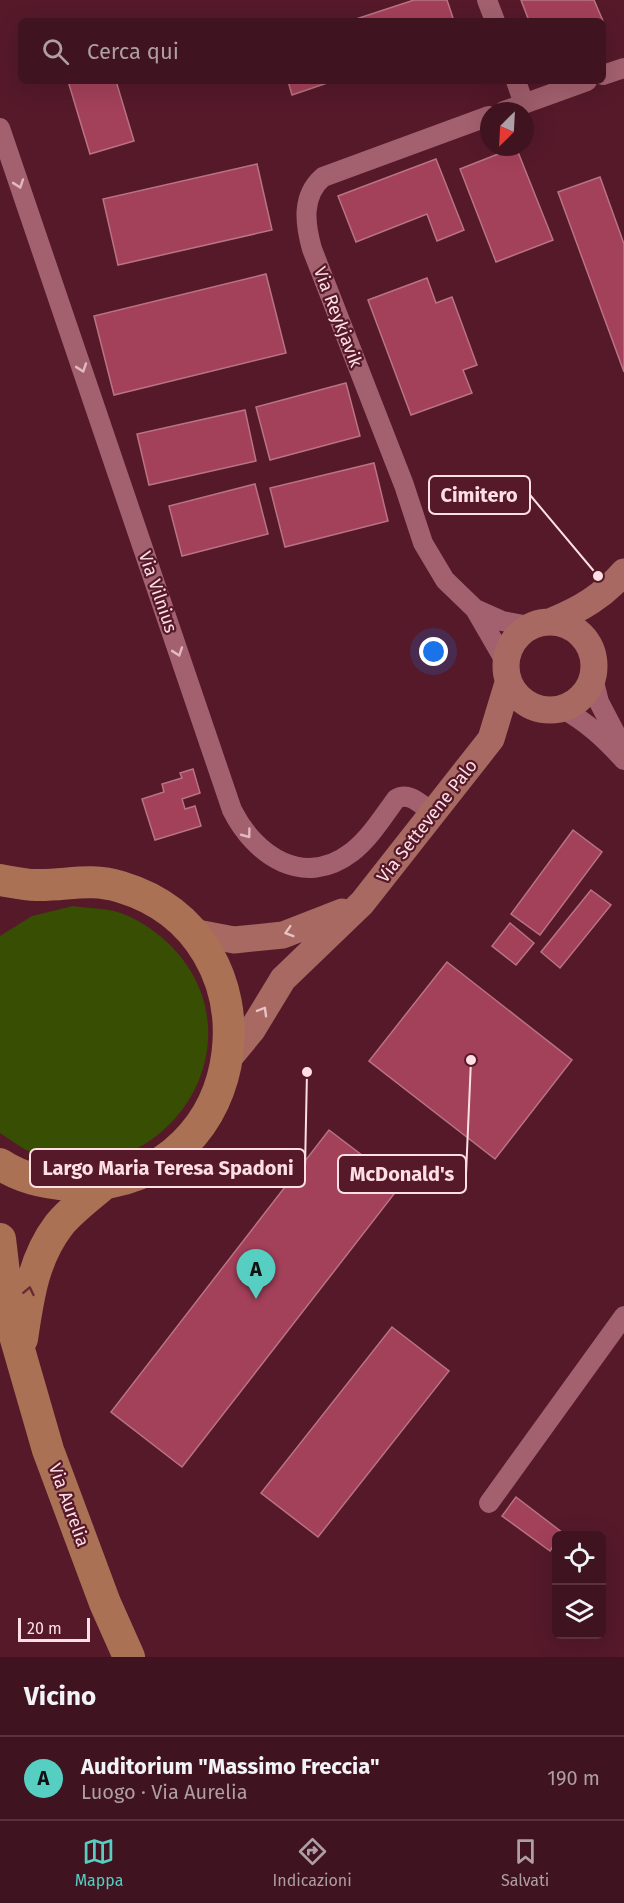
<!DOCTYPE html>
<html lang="it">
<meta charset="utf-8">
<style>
:root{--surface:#401320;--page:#4b202d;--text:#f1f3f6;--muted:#ae9ea5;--line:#59323e;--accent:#56cec2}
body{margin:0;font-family:"Fira Sans",sans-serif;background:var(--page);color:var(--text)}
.controls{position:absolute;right:18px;bottom:18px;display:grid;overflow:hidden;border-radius:9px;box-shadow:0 6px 24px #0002}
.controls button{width:54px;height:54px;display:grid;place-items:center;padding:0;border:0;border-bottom:2px solid var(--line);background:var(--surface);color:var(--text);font:30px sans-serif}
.compass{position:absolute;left:480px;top:102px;width:54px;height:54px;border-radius:50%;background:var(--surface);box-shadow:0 6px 24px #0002;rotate:204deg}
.scale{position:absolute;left:18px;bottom:15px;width:72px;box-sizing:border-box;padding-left:6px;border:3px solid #fedfe4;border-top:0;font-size:16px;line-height:21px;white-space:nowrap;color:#fedfe4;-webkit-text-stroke:4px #55192a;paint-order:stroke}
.you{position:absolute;left:434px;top:652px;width:21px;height:21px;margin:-15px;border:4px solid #fff;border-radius:50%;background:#1a73e8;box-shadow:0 0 0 9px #1a73e833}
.badge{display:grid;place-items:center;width:39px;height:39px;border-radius:50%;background:var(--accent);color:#111;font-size:20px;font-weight:700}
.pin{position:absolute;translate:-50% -50px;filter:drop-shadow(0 2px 3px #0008)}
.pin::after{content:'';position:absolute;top:32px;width:21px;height:18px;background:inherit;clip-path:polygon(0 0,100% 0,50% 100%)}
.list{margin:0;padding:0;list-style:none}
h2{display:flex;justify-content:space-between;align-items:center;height:78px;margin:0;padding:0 24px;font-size:26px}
h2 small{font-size:20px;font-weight:400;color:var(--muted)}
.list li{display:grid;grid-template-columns:39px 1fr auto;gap:18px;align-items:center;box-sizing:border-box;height:84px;padding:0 24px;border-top:2px solid var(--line)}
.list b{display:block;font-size:22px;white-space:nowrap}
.list p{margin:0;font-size:20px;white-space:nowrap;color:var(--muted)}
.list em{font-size:20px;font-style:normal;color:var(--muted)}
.icon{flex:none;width:33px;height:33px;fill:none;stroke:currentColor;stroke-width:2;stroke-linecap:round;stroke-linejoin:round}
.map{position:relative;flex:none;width:624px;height:1657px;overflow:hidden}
.search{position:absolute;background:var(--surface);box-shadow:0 6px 24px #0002;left:18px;right:18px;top:18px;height:66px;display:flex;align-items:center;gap:15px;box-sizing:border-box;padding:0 21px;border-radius:9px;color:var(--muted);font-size:22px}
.sheet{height:162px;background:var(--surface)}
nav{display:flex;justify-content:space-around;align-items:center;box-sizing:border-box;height:84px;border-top:2px solid var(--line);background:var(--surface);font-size:16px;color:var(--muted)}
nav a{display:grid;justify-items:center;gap:3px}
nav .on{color:var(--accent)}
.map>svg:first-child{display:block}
.green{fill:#374e03}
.building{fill:#a3405a;stroke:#b97382;stroke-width:1.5}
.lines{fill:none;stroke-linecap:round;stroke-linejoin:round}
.street{stroke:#a3606e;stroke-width:20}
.secondary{stroke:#a76962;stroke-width:27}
.primary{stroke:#ab7155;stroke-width:32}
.oneway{stroke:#e3b9c1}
.oneway2{stroke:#e8c2c4}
.oneway3{stroke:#662b33}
.labels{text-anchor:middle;stroke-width:4.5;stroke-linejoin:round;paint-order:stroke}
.street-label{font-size:18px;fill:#fedfe4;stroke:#55192a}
.leader{fill:none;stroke:#fedfe4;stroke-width:2}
.callout-dot{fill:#fedfe4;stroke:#55192a;stroke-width:2}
.callout{fill:#55192a;stroke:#fedfe4;stroke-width:2}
.callout-label{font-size:20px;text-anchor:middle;font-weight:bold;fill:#fedfe4}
</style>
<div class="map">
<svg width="624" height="1657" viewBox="0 0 624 1657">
<rect width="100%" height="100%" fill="#55192a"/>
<!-- green -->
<path class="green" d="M 73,906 C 86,908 101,908 114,911 C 134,916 153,929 168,943 C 270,1041 161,1204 31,1152 C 20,1148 10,1139 0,1133 L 0,936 L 32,916 Z"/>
<!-- building -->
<path class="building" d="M 414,0 L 447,0 L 454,21 L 350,21 Z
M 521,0 L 594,0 L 603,21 L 529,21 Z
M 68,81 L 116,81 L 134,141 L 90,154 Z
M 288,81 L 333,81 L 292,95 Z
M 516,147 L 553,240 L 496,262 L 460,169 Z
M 436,159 L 464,230 L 437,241 L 427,214 L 356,242 L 338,196 Z
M 257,164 L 272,230 L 118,265 L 103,199 Z
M 600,177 L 624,244 L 624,372 L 558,192 Z
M 266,274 L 286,353 L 114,395 L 94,316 Z
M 427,278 L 436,303 L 452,297 L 477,365 L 463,370 L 472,393 L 411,415 L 368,300 Z
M 346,383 L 360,436 L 270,460 L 256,407 Z
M 245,410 L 256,461 L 149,485 L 137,434 Z
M 374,463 L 388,521 L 285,547 L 270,488 Z
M 255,484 L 268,534 L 182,556 L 169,506 Z
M 193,769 L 200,793 L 182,799 L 185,809 L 195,806 L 201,826 L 155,840 L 142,799 L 164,792 L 162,784 L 182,778 L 180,773 Z
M 573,830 L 602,852 L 540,935 L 511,914 Z
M 591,890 L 611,905 L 560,968 L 541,952 Z
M 510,923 L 534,943 L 516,965 L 492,946 Z
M 447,962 L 572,1060 L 495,1159 L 369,1061 Z
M 329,1130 L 401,1185 L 182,1467 L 111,1412 Z
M 392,1327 L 449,1371 L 318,1537 L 261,1493 Z
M 516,1497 L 563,1533 L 556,1536 L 556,1542 L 550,1551 L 502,1516 Z"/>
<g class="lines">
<!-- street -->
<path class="street" d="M 487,0 L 495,21
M 603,75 L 624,68
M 516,81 L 524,104
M 504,111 L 587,81
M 489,116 L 323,177 C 301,196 305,224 312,249 L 404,485 L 423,543 L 445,580 L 475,609 L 505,661
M 0,128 L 232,810 C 255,856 304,889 352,852 C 369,839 383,817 396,799 C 409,791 421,805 433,813
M 475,609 L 502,621 L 529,626
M 593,678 L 599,702 L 623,748
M 563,709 C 588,723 605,739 624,760
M 489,1503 L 624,1316"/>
<!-- secondary -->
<path class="secondary" d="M 552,621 C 581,609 603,596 624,572
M506 666a44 44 0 1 1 88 0a44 44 0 1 1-88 0Z
M 192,932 L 234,940 L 283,935 L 342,912
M 229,1058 L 252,1030 L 283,979 L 362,903 L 491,739 L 508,683"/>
<!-- primary -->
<path class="primary" d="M 0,880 C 12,882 24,885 36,885 C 66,886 89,877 121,887 C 283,936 256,1181 82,1185 C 54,1185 24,1180 0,1164
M 0,1239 L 9,1315 L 48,1450 L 105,1603 L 129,1657
M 22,1339 C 28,1299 33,1259 59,1225 C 71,1210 89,1197 104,1184"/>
</g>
<!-- one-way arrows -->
<defs><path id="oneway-chevron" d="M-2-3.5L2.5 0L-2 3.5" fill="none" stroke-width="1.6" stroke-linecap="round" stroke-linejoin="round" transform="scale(1.5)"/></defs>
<g class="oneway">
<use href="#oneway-chevron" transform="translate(19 184) rotate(71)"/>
<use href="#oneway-chevron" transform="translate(82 368) rotate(71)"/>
<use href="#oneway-chevron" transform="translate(178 652) rotate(71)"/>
<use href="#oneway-chevron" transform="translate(247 834) rotate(53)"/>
</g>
<g class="oneway2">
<use href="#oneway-chevron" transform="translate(289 932) rotate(163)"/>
<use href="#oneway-chevron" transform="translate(263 1011) rotate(-60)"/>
</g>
<use class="oneway3" href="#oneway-chevron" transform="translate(29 1291) rotate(-78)"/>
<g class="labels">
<!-- street labels -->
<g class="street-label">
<text transform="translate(338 317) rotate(69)" y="6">Via Reykjavik</text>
<text transform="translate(158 592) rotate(71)" y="6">Via Vilnius</text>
<text transform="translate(427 821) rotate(-52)" y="6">Via Settevene Palo</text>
<text transform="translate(69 1505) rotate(70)" y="6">Via Aurelia</text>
</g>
</g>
<!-- callouts -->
<path class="leader" d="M598 576L530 495M307 1072L305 1168M471 1060L466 1174"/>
<g class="callout-dot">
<circle cx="598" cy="576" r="6"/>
<circle cx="307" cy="1072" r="6"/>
<circle cx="471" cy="1060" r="6"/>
</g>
<g class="callout">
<rect x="429" y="476" width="101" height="38" rx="6"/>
<rect x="30" y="1149" width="275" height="38" rx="6"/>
<rect x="338" y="1155" width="128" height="38" rx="6"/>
</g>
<g class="callout-label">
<text x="479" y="502">Cimitero</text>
<text x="168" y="1175">Largo Maria Teresa Spadoni</text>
<text x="402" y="1181">McDonald's</text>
</g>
</svg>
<div class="controls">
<button><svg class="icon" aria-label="locate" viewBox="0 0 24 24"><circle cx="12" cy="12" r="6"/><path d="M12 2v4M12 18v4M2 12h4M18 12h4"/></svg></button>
<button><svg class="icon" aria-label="layers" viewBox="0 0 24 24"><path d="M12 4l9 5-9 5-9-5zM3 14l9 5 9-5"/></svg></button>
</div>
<svg class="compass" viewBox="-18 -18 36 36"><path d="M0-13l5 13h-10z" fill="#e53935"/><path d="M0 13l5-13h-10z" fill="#ae9ea5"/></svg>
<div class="scale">20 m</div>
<div class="you"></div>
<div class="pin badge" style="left:256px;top:1299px">A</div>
<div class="search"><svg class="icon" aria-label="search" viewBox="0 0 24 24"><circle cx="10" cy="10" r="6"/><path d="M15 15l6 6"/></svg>Cerca qui</div>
</div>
<section class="sheet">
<h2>Vicino<small></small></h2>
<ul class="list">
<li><span class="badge">A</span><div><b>Auditorium &quot;Massimo Freccia&quot;</b><p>Luogo · Via Aurelia</p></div><em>190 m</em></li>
</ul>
</section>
<nav>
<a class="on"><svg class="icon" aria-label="map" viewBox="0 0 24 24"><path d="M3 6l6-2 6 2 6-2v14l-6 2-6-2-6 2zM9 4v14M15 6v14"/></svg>Mappa</a>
<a><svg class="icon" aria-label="directions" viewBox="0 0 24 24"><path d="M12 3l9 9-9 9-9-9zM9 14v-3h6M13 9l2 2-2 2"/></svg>Indicazioni</a>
<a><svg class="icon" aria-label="saved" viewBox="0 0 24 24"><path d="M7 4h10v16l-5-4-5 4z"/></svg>Salvati</a>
</nav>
